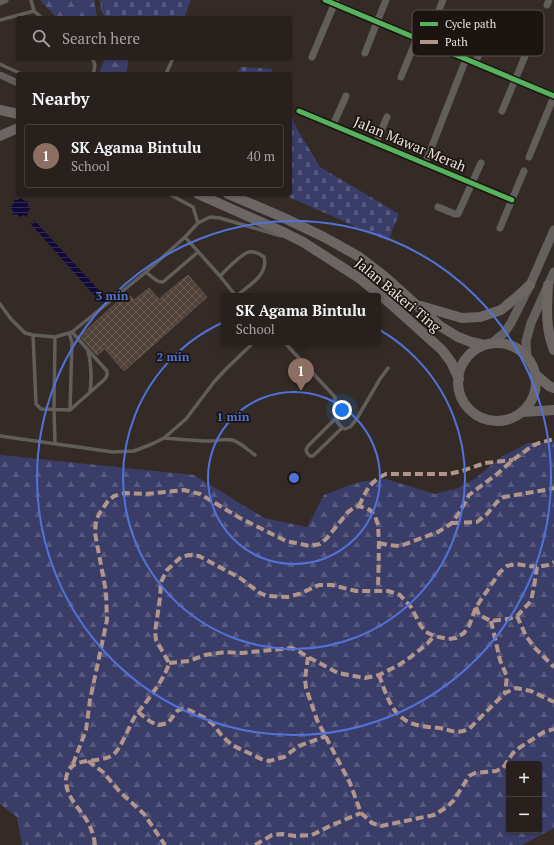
<!DOCTYPE html>
<meta charset="utf-8">
<style>
:root{--surface:#27201c;--page:#332d29;--text:#f1f3f6;--muted:#a4a3a3;--line:#433e3b;--accent:#2563eb}
body{margin:0;font-family:"PT Serif",serif;background:var(--page);color:var(--text)}
.controls{position:absolute;right:12px;bottom:12px;display:grid;overflow:hidden;border-radius:4px;box-shadow:0 1px 3px #0004}
.controls button{width:36px;height:36px;display:grid;place-items:center;padding:0;border:0;border-bottom:1px solid var(--line);background:var(--surface);color:var(--text);font:20px sans-serif}
.you{position:absolute;left:342px;top:410px;width:14px;height:14px;margin:-10px;border:3px solid #fff;border-radius:50%;background:#1a73e8;box-shadow:0 0 0 6px #1a73e833}
.badge{display:grid;place-items:center;width:26px;height:26px;border-radius:50%;background:var(--accent);color:#fff;font-size:13px;font-weight:700}
.pin{position:absolute;translate:-50% -33px;filter:drop-shadow(0 1px 2px #0008)}
.pin::after{content:'';position:absolute;top:21px;width:14px;height:12px;background:inherit;clip-path:polygon(0 0,100% 0,50% 100%)}
.popup{position:absolute;left:221px;top:293px;width:160px;height:52px;box-sizing:border-box;display:grid;place-content:center;border-radius:4px;background:var(--surface);filter:drop-shadow(0 1px 3px #0005);font-size:13px;white-space:nowrap;color:var(--muted)}
.popup b{font-size:15px;color:var(--text)}
.popup::after{content:'';position:absolute;left:50%;top:100%;margin-left:-8px;border:8px solid transparent;border-top-color:var(--surface)}
.list{margin:0;padding:0;list-style:none}
h2{display:flex;justify-content:space-between;align-items:center;height:52px;margin:0;padding:0 16px;font-size:17px}
h2 small{font-size:13px;font-weight:400;color:var(--muted)}
.list li{display:grid;grid-template-columns:26px 1fr auto;gap:12px;align-items:center;box-sizing:border-box;height:64px;margin:0 8px 8px;padding:0 8px;border:1px solid var(--line);border-radius:4px}
.list b{display:block;font-size:15px;white-space:nowrap}
.list p{margin:0;font-size:13px;white-space:nowrap;color:var(--muted)}
.list em{font-size:13px;font-style:normal;color:var(--muted)}
.icon{flex:none;width:22px;height:22px;fill:none;stroke:currentColor;stroke-width:2;stroke-linecap:round;stroke-linejoin:round}
.map{position:relative;flex:none;width:554px;height:845px;overflow:hidden}
.search{position:absolute;background:var(--surface);box-shadow:0 1px 3px #0004;left:16px;top:16px;width:276px;height:44px;display:flex;align-items:center;gap:10px;box-sizing:border-box;padding:0 14px;border-radius:4px;color:var(--muted);font-size:15px}
.panel{position:absolute;background:var(--surface);box-shadow:0 1px 3px #0004;left:16px;top:72px;width:276px;height:124px;border-radius:4px}
.map>svg:first-child{display:block}
.forest{fill:url(#forest-firs);fill-rule:evenodd}
.cemetery{fill:url(#cemetery-stones)}
.water{fill:url(#water-rules)}
.building{fill:url(#building-cross-hatch);stroke:#5d5550}
.lines{fill:none;stroke-linecap:round;stroke-linejoin:round}
.lane{stroke:#615d5b;stroke-width:3.5}
.street{stroke:#615d5b;stroke-width:7}
.secondary{stroke:#64605d;stroke-width:9}
.primary{stroke:#6b6663;stroke-width:10}
.quiet{stroke:#b2968c;stroke-width:4;stroke-dasharray:8 4;stroke-linecap:butt}
.cycleway-casing{stroke:#1b1410;stroke-width:8}
.cycleway{stroke:#56b35d;stroke-width:5}
.ring{fill:none;stroke:#5173d9;stroke-width:2}
.labels{text-anchor:middle;stroke-width:3.5;stroke-linejoin:round;paint-order:stroke}
.street-label{font-size:14px;fill:#ede2dc;stroke:#1b1410}
.key{fill:#1b1410;stroke:#5a524d;stroke-width:1}
.key-label{font-size:11px;fill:#ede2dc}
.centre{fill:#5173d9;stroke:#1b1410;stroke-width:2}
.ring-label{font-size:12px;text-anchor:middle;font-weight:bold;fill:#5173d9;stroke:#1b1410;stroke-width:3.5;stroke-linejoin:round;paint-order:stroke}
</style>
<div class="map">
<svg width="554" height="845" viewBox="0 0 554 845">
<defs>
<pattern id="forest-firs" width="22" height="20" patternUnits="userSpaceOnUse"><rect width="22" height="20" fill="#3b3d69"/><path d="M5 1l3.5 6h-7zM16 11l3.5 6h-7z" fill="#58597e"/></pattern>
<pattern id="cemetery-stones" width="16" height="16" patternUnits="userSpaceOnUse"><rect width="16" height="16" fill="#3b3d69"/><path d="M2 7V4a2 2 0 0 1 4 0v3zM10 15v-3a2 2 0 0 1 4 0v3z" fill="#58597e"/></pattern>
<pattern id="water-rules" width="6" height="5" patternUnits="userSpaceOnUse"><rect width="6" height="5" fill="#110937"/><path d="M0 2.5h6" fill="none" stroke="#342d53"/></pattern>
<pattern id="building-cross-hatch" width="8" height="8" patternUnits="userSpaceOnUse"><rect width="8" height="8" fill="#504238"/><path d="M0 0l8 8M0 8l8-8" fill="none" stroke="#6a5d54"/></pattern>
</defs>
<rect width="100%" height="100%" fill="#342b26"/>
<!-- forest -->
<path class="forest" d="M 40,0 L 94,0 L 97,17 L 98,18 L 57,18 Z
M 102,58 L 129,58 L 126,74 L 99,74 L 104,61 Z
M 554,442 L 554,828 L 522,845 L 22,845 L 17,817 L 0,804 L 0,455 L 194,475 L 264,518 L 307,527 L 324,495 L 350,485 L 365,481 L 386,479 L 435,494 L 458,488 L 476,478 L 501,457 L 528,443 ZM 509,764 L 539,764 L 539,830 L 509,830 Z"/>
<!-- cemetery -->
<path class="cemetery" d="M 99,0 L 191,0 L 184,18 L 107,18 L 105,17 L 100,9 L 101,4 Z
M 241,67 L 271,69 L 273,74 L 236,74 Z
M 290,114 L 297,129 L 320,167 L 399,214 L 388,241 L 282,194 L 290,194 Z"/>
<!-- water -->
<path class="water" d="M 21,198 L 24,201 L 28,201 L 28,206 L 32,207 L 28,211 L 27,217 L 23,215 L 20,217 L 17,214 L 12,215 L 13,211 L 11,207 L 13,204 L 14,200 L 18,200 Z
M 34,220 L 108,300 L 102,304 L 30,223 L 34,224 Z"/>
<!-- building -->
<path class="building" d="M 188,275 L 207,297 L 124,371 L 105,349 L 97,355 L 80,336 L 127,293 L 134,300 L 149,288 L 159,299 Z"/>
<g class="lines">
<!-- lane -->
<path class="lane" d="M 34,11 L 42,18
M 0,20 L 34,11 L 31,0
M 92,58 C 96,64 95,68 93,74
M 0,64 L 6,67 L 22,74
M 166,74 L 173,58
M 169,194 L 193,207 L 198,223
M 185,237 L 220,276 L 236,296 C 248,286 269,275 264,257 C 260,254 255,251 249,252 C 242,253 226,270 220,276
M 146,272 C 151,276 157,283 163,282 L 198,252
M 0,304 L 11,319 L 25,333 L 33,335 L 55,337 L 69,333 L 72,332 L 146,272 L 185,237 L 198,223 L 210,217 L 220,218 L 281,236
M 69,333 L 72,342 L 70,410
M 33,335 L 36,404 L 41,409 L 70,410 L 105,379 L 107,375 L 107,371 L 72,332
M 55,337 L 54,410 L 55,443
M 284,342 L 335,397 C 335,408 332,423 345,429 L 350,427 L 356,420 L 380,379 L 388,368
M 88,351 C 91,362 92,380 90,391
M 335,419 L 308,446 L 306,450 L 307,453 L 310,456 L 313,456 L 342,428
M 0,436 L 113,452 L 134,451 L 152,444 L 164,438 L 186,419 L 214,382 L 224,371 L 254,342
M 164,438 C 179,439 195,441 210,441 C 218,441 224,438 232,440 C 240,442 248,450 255,455"/>
<!-- street -->
<path class="street" d="M 325,0 L 554,96
M 0,2 L 5,0
M 547,5 L 549,0
M 426,42 L 443,0
M 365,53 L 377,22 L 386,0
M 312,57 L 336,0
M 475,63 L 490,29
M 0,75 L 18,83
M 401,77 L 417,38
M 299,111 L 512,200
M 502,111 L 528,49
M 333,125 L 346,96
M 376,143 L 387,117
M 529,157 L 554,96
M 425,164 L 466,59
M 438,207 L 455,214 L 458,214 L 481,163
M 500,228 L 524,171"/>
<!-- secondary -->
<path class="secondary" d="M 491,344 L 504,333 L 511,323 L 530,285 L 554,230
M 527,357 L 526,341 L 531,323 L 554,272"/>
<!-- primary -->
<path class="primary" d="M 0,110 L 18,114
M 0,136 L 18,128
M 198,194 L 281,231 L 303,242 L 359,278 L 393,306 L 442,350 L 451,362 L 459,379
M 228,194 L 280,216 L 324,237 L 358,256 L 384,276 L 440,326 L 458,337 L 471,342 L 485,345
M 548,285 C 547,308 545,328 554,350
M 421,306 L 462,318 L 480,317 L 501,310 L 518,296 L 530,285
M458 382a39 39 0 1 1 78 0a39 39 0 1 1-78 0Z
M 535,374 L 549,386 L 554,388
M 522,412 L 554,410"/>
<!-- quiet -->
<path class="quiet" d="M 359,506 C 366,491 370,481 386,474 L 449,474 L 462,471 L 485,463 L 513,460
M 452,523 L 477,522 L 487,514 L 497,502 L 504,497 L 551,489 L 554,488
M 379,543 L 388,545 L 400,546 L 438,532 L 452,523 L 459,513 L 469,495 L 497,474 L 513,460 L 532,446 L 539,443 L 554,439
M 476,607 L 479,615 L 491,621 L 508,619 L 517,616 L 531,601 L 534,587 L 537,567
M 517,616 L 526,636 L 534,647 L 554,667
M 491,621 L 500,660 L 507,677 L 505,693
M 308,657 L 305,679 L 306,688 L 317,720 L 350,783 L 361,813 L 372,823 L 381,826 L 434,815 L 447,807 L 454,800 L 469,776 L 475,773 L 496,771 L 503,768 L 513,753 L 519,748 L 544,732 L 554,729
M 169,663 L 189,661 L 205,655 L 225,652 L 242,653 L 292,648 L 300,652 L 308,657 L 338,673 L 365,678 L 379,675 L 399,665 L 412,656 L 427,644 L 434,636
M 379,675 C 387,696 392,719 417,725 C 424,727 432,727 439,728 C 452,730 456,735 469,729 L 505,693 L 516,688 L 531,691 L 554,702
M 138,712 L 151,722 L 159,725 L 168,723 L 177,711 L 181,709 L 189,710 L 205,718 L 212,723 L 223,737 L 232,745 L 261,759 L 269,761 L 284,757 L 299,746 L 326,736
M 88,761 L 103,772 L 120,792 L 144,814 L 165,845
M 73,764 L 86,730 L 90,700 L 107,620 L 106,592 L 95,533 L 96,521 L 99,514 L 108,501 L 114,496 L 125,493 L 146,494 L 184,490 L 200,494 L 240,518 L 286,541 L 310,546 L 320,544 L 327,538 L 348,512 L 355,507 L 359,506 L 370,510 L 375,516 L 378,525 L 379,543 L 378,591
M 95,845 C 94,836 91,827 86,819 C 78,807 65,795 66,779 C 69,753 99,766 114,754 C 121,748 128,729 133,720 C 136,714 140,710 144,705 C 152,694 166,676 169,663 L 156,640 L 155,632 L 160,598 L 161,582 L 167,570 L 181,557 L 189,555 L 199,556 L 240,578 L 260,593 L 267,596 L 287,597 L 299,594 L 319,585 L 332,585 L 356,591 L 388,591 L 400,595 L 411,607 L 421,626 L 426,632 L 434,636 L 448,639 L 456,638 L 464,633 L 469,626 L 476,607 L 500,572 L 507,566 L 515,564 L 537,567 L 548,565 L 554,562
M 255,845 L 272,835 L 283,834 L 295,836 L 312,835 L 332,825 L 361,813"/>
<defs>
<path id="cycleway" d="M 325,0 L 554,96
M 299,111 L 512,200"/>
</defs>
<!-- cycleway casing -->
<use href="#cycleway" class="cycleway-casing"/>
<!-- cycleway -->
<use href="#cycleway" class="cycleway"/>
</g>
<!-- distance rings -->
<g class="ring">
<circle cx="294" cy="478" r="86"/>
<circle cx="294" cy="478" r="171"/>
<circle cx="294" cy="478" r="257"/>
</g>
<g class="labels">
<!-- street labels -->
<g class="street-label">
<text transform="translate(410 144) rotate(23)" y="5">Jalan Mawar Merah</text>
<text transform="translate(398 295) rotate(40)" y="5">Jalan Bakeri Ting</text>
</g>
</g>
<!-- legend -->
<rect x="412" y="10" width="132" height="46" rx="6" class="key"/>
<rect x="420" y="22" width="18" height="4" fill="#56b35d"/>
<rect x="420" y="40" width="18" height="4" fill="#b2968c"/>
<g class="key-label">
<text x="445" y="28">Cycle path</text>
<text x="445" y="46">Path</text>
</g>
<circle cx="294" cy="478" r="6" class="centre"/>
<g class="ring-label">
<text x="112" y="300">3 min</text>
<text x="173" y="361">2 min</text>
<text x="233" y="421">1 min</text>
</g>
</svg>
<div class="controls">
<button>+</button>
<button>−</button>
</div>
<div class="you"></div>
<div class="pin badge" style="left:301px;top:391px;background:#8d6e63">1</div>
<div class="popup"><b>SK Agama Bintulu</b>School</div>
<div class="search"><svg class="icon" aria-label="search" viewBox="0 0 24 24"><circle cx="10" cy="10" r="6"/><path d="M15 15l6 6"/></svg>Search here</div>
<section class="panel">
<h2>Nearby<small></small></h2>
<ul class="list">
<li><span class="badge" style="background:#8d6e63">1</span><div><b>SK Agama Bintulu</b><p>School</p></div><em>40 m</em></li>
</ul>
</section>
</div>
